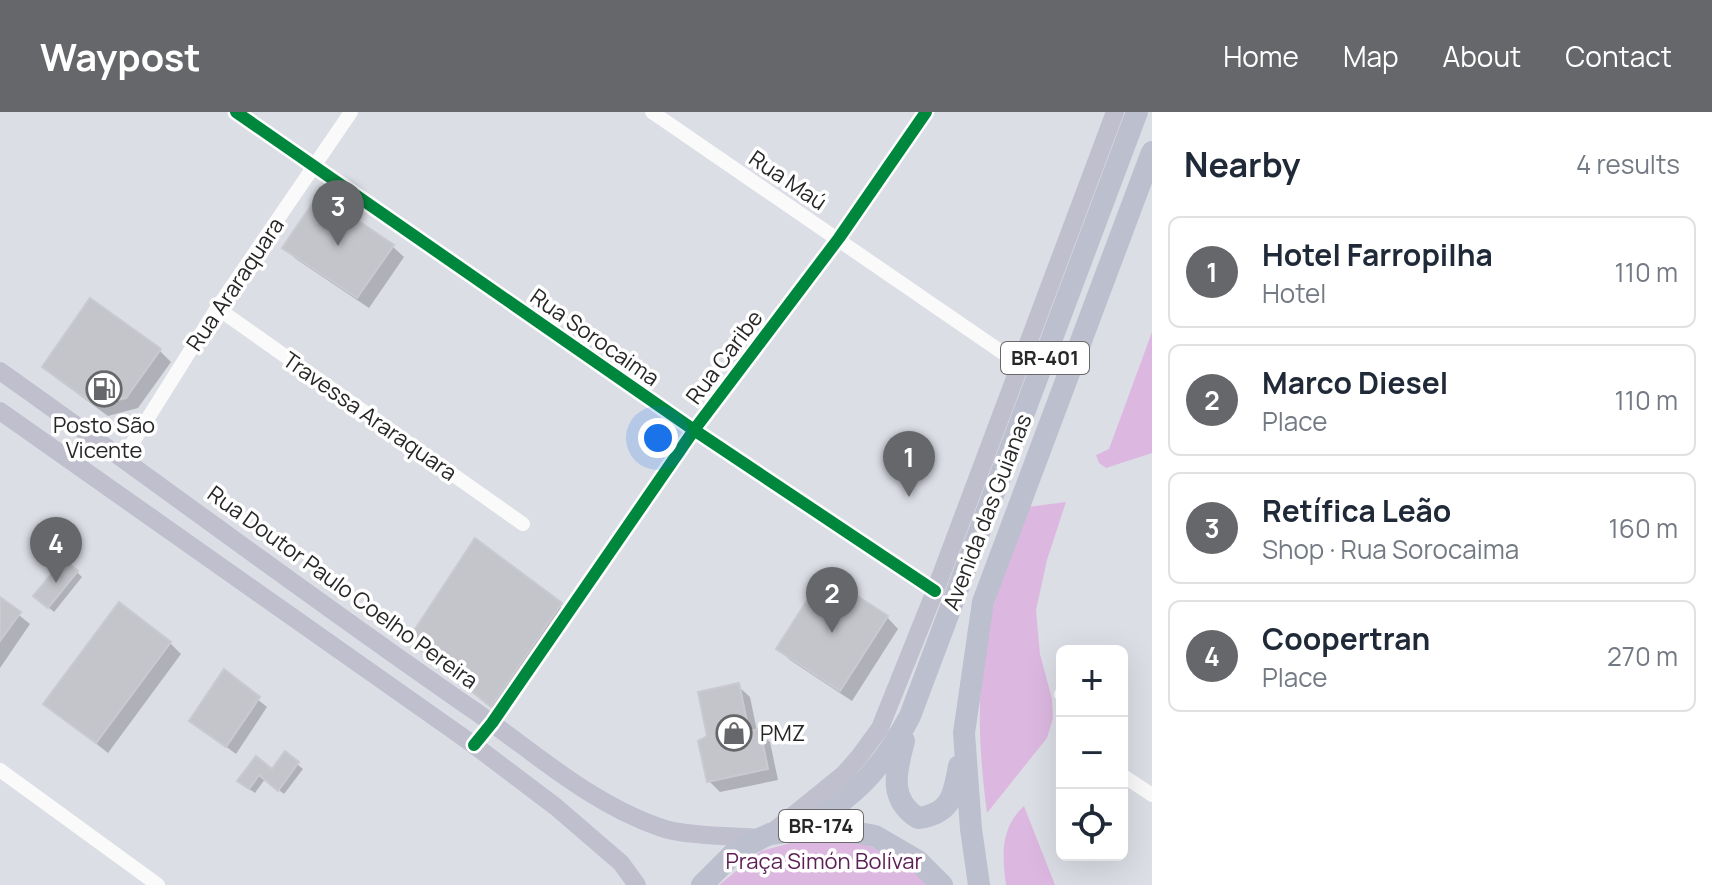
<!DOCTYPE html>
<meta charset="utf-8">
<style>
:root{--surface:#fff;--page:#f6f6f7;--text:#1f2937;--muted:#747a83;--line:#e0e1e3;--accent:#66676a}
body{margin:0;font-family:Manrope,sans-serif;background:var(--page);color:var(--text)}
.controls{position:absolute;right:24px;bottom:24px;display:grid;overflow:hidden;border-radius:12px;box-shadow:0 8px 32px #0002}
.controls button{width:72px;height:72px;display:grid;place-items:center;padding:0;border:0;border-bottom:2px solid var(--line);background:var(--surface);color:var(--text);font:40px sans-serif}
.you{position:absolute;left:658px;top:326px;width:28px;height:28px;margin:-20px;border:6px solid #fff;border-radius:50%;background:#1a73e8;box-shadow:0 0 0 12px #1a73e833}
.badge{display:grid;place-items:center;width:52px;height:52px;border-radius:50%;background:var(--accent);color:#fff;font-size:26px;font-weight:700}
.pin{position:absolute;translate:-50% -66px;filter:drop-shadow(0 2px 4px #0008)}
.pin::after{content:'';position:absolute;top:42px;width:28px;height:24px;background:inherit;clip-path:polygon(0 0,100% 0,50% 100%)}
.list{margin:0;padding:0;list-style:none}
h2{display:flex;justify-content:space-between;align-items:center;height:104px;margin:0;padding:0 32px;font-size:34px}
h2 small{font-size:26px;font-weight:400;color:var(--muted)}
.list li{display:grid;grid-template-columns:52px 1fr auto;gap:24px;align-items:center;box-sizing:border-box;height:112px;margin:0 16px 16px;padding:0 16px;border:2px solid var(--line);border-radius:12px}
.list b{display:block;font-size:30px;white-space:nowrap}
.list p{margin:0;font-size:26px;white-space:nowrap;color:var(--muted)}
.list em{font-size:26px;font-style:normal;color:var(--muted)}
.icon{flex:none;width:44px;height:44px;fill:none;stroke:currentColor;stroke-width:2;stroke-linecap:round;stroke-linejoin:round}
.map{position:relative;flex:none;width:1152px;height:773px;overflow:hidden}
header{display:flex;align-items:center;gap:48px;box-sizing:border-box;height:112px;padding:0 40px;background:var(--accent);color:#fff}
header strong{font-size:38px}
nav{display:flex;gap:44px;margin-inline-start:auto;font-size:28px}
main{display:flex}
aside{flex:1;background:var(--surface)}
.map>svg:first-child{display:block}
.green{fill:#dcb8e0}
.shadow{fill:#0003}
.building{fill:#c4c5cb;stroke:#c9cad0;stroke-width:2}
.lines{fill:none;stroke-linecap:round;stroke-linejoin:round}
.minor{stroke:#fafafb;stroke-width:14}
.major{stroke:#c0bfce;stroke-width:18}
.highway{stroke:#bcbfcd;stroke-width:22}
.cycleway-casing{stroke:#fff;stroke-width:17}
.cycleway{stroke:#00873e;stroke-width:12}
.labels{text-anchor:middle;stroke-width:7;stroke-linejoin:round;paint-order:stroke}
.shield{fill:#fff;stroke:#686868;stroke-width:2}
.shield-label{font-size:20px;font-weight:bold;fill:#272727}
.street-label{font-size:22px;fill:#272727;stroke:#fff}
.poi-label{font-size:22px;fill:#272727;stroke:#fff}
.park-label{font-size:22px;fill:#5d1e55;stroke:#fff}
</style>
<header>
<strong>Waypost</strong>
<nav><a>Home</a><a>Map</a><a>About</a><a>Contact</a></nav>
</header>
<main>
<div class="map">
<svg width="1152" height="773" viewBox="0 0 1152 773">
<rect width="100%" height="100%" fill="#dcdee6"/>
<!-- green -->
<path class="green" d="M 1152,220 L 1152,341 L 1106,356 L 1099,351 L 1096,343 L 1109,337 Z
M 1066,390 L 1047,448 L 1036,498 L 1040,542 L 1052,587 L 1053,606 L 1047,626 L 987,701 C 977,626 975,554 997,482 C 1006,452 1020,425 1027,395 Z
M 1024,694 L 1055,773 L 1006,773 C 1002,743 1000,716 1024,694 Z
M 816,724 L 861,730 L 902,750 L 929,773 L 719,773 L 761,739 Z"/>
<!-- shadow -->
<path class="shadow" d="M 392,134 L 404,145 L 369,196 L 296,147 L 285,136 Z
M 160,239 L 171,250 L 138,296 L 108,304 L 56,266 L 44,255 Z
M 476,429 L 572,504 L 503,604 L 422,539 Z
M 77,460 L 82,465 L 54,500 L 41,489 Z
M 825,464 L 887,505 L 898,517 L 852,589 L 790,548 L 778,537 Z
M 0,488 L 30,512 L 0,556 Z
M 170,531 L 181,542 L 108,641 L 46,592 Z
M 224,560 L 267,595 L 236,642 L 191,609 Z
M 738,574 L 750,585 L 757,619 L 770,630 L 778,668 L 720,680 L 709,669 L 709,625 Z
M 285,642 L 303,657 L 284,682 L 265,667 L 255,681 L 245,674 L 256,647 L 272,659 Z"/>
<!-- building -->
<path class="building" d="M 319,82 L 394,133 L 357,186 L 282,136 Z
M 90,186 L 161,237 L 126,286 L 95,293 L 42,255 Z
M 475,426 L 562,491 L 491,595 L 408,528 Z
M 64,447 L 78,459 L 48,496 L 33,484 Z
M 824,462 L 888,504 L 840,579 L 776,537 Z
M 0,485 L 21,500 L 0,529 Z
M 119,490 L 171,530 L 96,631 L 43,592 Z
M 224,557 L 260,585 L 226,635 L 189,609 Z
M 739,571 L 749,619 L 760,617 L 768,657 L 707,670 L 698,629 L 707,624 L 698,580 Z
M 285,639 L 299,650 L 278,679 L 259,663 L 249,677 L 237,669 L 256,644 L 272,657 Z"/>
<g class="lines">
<!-- minor -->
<path class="minor" d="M 236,0 L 694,318 L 935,479
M 652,0 L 1019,252
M 217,196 L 523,412
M 123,346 L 217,196 L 351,0
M 1061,582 L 1062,582
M 474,633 L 492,611 L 694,318 L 839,126 L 926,0
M 0,658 L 158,773
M 1122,663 L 1152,683"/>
<!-- major -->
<path class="major" d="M 0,259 C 157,370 311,486 469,595 C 531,637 587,690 659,715 C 682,724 734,724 761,726
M 0,299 L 474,633 L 556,695 L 621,751 L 637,773
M 770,722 L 844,662 L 859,645 L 880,616 L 935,479 L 1115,0"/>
<!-- highway -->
<path class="highway" d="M 904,629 C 896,659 888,687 918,706 C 951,702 954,683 959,654
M 801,717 C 855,684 880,660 910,604 L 1137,0
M 702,773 L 735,740 L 761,726 L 770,722 L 823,714 L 875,724 L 918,749 L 942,773
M 979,773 L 971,717 L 964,621 L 983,490 L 1152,40"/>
<defs>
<path id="cycleway" d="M 236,0 L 694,318 L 935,479
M 474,633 L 492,611 L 694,318 L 839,126 L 926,0"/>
</defs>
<!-- cycleway casing -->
<use href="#cycleway" class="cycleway-casing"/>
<!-- cycleway -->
<use href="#cycleway" class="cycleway"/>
</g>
<!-- icons -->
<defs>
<symbol id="fuel-ring" viewBox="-11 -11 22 22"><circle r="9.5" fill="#fff" stroke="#66676a" stroke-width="1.5"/><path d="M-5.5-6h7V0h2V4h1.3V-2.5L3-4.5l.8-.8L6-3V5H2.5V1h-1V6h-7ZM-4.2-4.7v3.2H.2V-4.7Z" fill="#66676a"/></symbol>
<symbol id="shop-ring" viewBox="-11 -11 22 22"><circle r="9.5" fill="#fff" stroke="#66676a" stroke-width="1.5"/><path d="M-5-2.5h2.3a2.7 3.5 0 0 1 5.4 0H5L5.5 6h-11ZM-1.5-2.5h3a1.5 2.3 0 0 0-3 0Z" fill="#66676a"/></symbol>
</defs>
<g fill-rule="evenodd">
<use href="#fuel-ring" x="84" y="257" width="40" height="40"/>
<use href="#shop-ring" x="714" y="601" width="40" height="40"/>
</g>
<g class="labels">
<!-- shield labels -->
<g class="shield">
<rect x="1001" y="230" width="88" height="32" rx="6"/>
<rect x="779" y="698" width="84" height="32" rx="6"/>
</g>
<g class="shield-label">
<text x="1045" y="253">BR-401</text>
<text x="821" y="721">BR-174</text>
</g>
<!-- street labels -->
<g class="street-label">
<text transform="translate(788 68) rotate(34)" y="8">Rua Maú</text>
<text transform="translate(235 172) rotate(-56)" y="8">Rua Araraquara</text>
<text transform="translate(595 225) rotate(35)" y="8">Rua Sorocaima</text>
<text transform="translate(724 245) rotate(-53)" y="8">Rua Caribe</text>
<text transform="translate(370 304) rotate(35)" y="8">Travessa Araraquara</text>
<text transform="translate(987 400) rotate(-69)" y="8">Avenida das Guianas</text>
<text transform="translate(343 475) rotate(36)" y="8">Rua Doutor Paulo Coelho Pereira</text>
</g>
<!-- poi labels -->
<g class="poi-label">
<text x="104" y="321">Posto São<tspan x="104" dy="25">Vicente</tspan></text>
<text x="760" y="629" text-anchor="start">PMZ</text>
</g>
<!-- park labels -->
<g class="park-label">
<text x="824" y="757">Praça Simón Bolívar</text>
</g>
</g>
</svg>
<div class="controls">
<button>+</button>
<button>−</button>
<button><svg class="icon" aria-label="locate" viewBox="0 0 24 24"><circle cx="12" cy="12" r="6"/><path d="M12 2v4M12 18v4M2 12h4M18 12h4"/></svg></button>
</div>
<div class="you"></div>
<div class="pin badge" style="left:909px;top:385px">1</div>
<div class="pin badge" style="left:832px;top:521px">2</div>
<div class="pin badge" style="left:338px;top:134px">3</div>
<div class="pin badge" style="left:56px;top:471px">4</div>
</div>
<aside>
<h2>Nearby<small>4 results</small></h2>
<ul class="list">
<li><span class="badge">1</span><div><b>Hotel Farropilha</b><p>Hotel</p></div><em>110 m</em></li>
<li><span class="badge">2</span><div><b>Marco Diesel</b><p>Place</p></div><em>110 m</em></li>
<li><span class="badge">3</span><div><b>Retífica Leão</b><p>Shop · Rua Sorocaima</p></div><em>160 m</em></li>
<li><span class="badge">4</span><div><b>Coopertran</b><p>Place</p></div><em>270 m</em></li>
</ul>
</aside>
</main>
